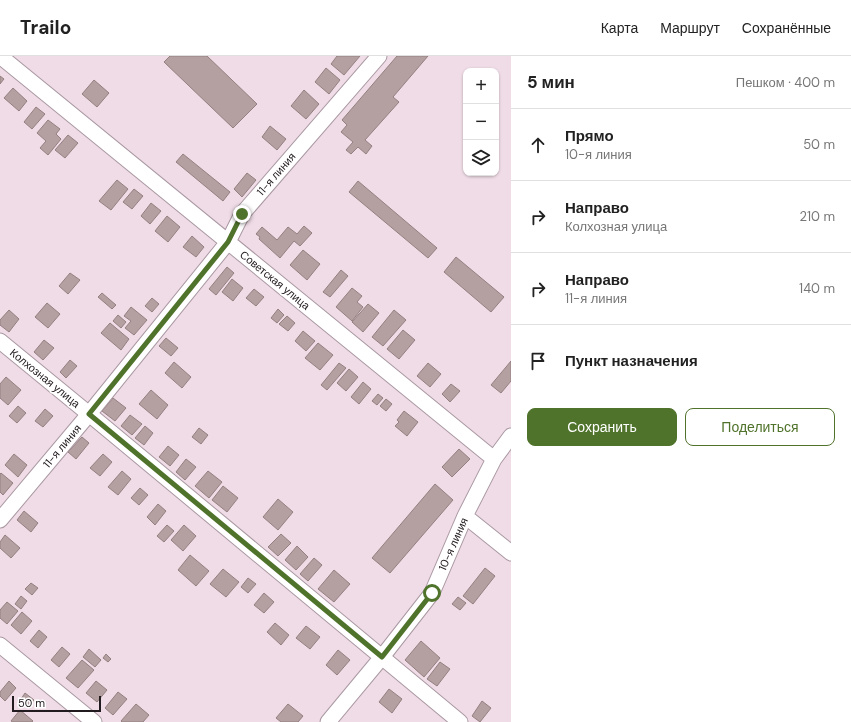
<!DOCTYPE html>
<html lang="ru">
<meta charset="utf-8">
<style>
:root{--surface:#fff;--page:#f6f6f6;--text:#222;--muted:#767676;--line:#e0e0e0;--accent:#50732b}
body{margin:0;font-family:"DM Sans",sans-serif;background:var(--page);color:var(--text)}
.controls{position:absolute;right:12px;top:12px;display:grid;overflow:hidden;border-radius:8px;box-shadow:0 1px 3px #0004}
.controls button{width:36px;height:36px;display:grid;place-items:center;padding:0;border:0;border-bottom:1px solid var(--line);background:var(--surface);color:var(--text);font:20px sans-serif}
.scale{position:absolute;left:12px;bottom:10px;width:89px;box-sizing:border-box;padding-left:4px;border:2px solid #211a1e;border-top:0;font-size:11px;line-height:14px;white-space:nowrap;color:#211a1e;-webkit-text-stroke:3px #fff;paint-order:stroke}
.stop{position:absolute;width:12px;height:12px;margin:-9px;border:3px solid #50732b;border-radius:50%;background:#fff}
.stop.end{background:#50732b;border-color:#fff;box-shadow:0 1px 4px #0008}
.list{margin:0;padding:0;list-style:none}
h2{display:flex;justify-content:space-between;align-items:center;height:52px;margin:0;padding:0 16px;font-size:17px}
h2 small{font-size:13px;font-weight:400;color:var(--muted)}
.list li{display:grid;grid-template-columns:26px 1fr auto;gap:12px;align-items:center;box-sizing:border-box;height:72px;padding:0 16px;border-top:1px solid var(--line)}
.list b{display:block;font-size:15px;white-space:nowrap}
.list p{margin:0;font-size:13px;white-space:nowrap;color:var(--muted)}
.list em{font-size:13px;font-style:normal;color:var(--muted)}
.actions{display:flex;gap:8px;padding:12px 16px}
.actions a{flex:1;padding:9px 0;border:1px solid var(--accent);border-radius:8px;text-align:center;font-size:14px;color:var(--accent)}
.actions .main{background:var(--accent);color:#fff}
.icon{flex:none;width:22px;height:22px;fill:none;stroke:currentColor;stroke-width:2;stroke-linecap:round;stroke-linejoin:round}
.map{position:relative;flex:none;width:511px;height:666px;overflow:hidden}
header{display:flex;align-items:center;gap:24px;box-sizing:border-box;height:56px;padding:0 20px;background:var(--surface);border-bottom:1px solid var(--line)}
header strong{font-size:19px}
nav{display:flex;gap:22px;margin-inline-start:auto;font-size:14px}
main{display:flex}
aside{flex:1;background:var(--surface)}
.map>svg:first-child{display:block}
.building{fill:#b49fa1;stroke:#948081}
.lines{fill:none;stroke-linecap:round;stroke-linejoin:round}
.minor-casing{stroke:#aa98a2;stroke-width:17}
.minor{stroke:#fff;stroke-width:15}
.route{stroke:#50732b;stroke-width:5}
.labels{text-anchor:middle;stroke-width:3.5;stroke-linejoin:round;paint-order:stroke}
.street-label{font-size:11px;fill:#211a1e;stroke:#fff}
</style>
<header>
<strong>Trailo</strong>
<nav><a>Карта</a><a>Маршрут</a><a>Сохранённые</a></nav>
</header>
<main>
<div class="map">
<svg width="511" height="666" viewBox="0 0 511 666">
<rect width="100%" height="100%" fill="#efdce6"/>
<!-- building -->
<path class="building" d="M 170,0 L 207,0 L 257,48 L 233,72 L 164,6 Z
M 337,0 L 360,0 L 344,19 L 331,8 Z
M 397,0 L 428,0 L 393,41 L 399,46 L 365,84 L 372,90 L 366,98 L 358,91 L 351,98 L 346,94 L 353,86 L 341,76 L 347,69 L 342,64 Z
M 326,12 L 340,24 L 329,38 L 315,26 Z
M 0,20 L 4,23 L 0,28 Z
M 94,24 L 109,37 L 97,51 L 82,38 Z
M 13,32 L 27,45 L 19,55 L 4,42 Z
M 304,34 L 319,48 L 306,63 L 291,50 Z
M 36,51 L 45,58 L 32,73 L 24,66 Z
M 48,64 L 60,73 L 56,78 L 61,83 L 48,99 L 40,92 L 46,85 L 37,77 Z
M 270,70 L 286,83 L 277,94 L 262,81 Z
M 68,79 L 78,87 L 65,102 L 55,94 Z
M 183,98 L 230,136 L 223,145 L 176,106 Z
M 247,117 L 256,124 L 242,141 L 234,133 Z
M 117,124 L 128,133 L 111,154 L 99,145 Z
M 358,125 L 437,192 L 428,202 L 349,136 Z
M 134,133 L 143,140 L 132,153 L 123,146 Z
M 151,147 L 161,155 L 150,168 L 141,160 Z
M 167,160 L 180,171 L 168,186 L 155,175 Z
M 304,170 L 312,177 L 300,190 L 294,185 L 280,202 L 259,183 L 260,181 L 256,178 L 262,171 L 277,184 L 288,171 L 297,178 Z
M 192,180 L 204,191 L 196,201 L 183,191 Z
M 303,194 L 320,208 L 307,224 L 290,209 Z
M 456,201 L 504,241 L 491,256 L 444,216 Z
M 227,211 L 234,217 L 216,239 L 209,233 Z
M 341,214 L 348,220 L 330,241 L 323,236 Z
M 70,217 L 80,224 L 68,238 L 59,230 Z
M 232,223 L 243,232 L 233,245 L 222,236 Z
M 352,232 L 362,240 L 357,246 L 363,251 L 352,265 L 336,251 Z
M 254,233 L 264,241 L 256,250 L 246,242 Z
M 102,237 L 116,249 L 112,253 L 98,241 Z
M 152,242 L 159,248 L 152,256 L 145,250 Z
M 47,247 L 60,258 L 48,272 L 35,261 Z
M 368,248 L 379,257 L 363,276 L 352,266 Z
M 131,251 L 147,264 L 134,279 L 125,272 L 131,265 L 124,260 Z
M 278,253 L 284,259 L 277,267 L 271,262 Z
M 9,254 L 19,263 L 9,276 L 0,269 L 0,264 Z
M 394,254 L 406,264 L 383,290 L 372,281 Z
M 118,259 L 126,266 L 121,272 L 113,265 Z
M 287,260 L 295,267 L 288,275 L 279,268 Z
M 110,267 L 129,283 L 121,294 L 101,277 Z
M 403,274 L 415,284 L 399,303 L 387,293 Z
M 303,275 L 315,285 L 306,295 L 295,285 Z
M 166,282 L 178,292 L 171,300 L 159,290 Z
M 44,284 L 54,292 L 43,304 L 34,296 Z
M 318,287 L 333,299 L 320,314 L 305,302 Z
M 70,304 L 77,310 L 66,322 L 60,316 Z
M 511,305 L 511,325 L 501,337 L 491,329 Z
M 174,306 L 191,321 L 182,332 L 165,317 Z
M 339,307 L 346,312 L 327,334 L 321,329 Z
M 428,307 L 441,318 L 430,331 L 417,320 Z
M 349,313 L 358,321 L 346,335 L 337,327 Z
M 6,321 L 21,334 L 8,349 L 0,342 L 0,328 Z
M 363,326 L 371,333 L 359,348 L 351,341 Z
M 451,328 L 460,335 L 450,346 L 442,338 Z
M 151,334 L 168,349 L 157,363 L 139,348 Z
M 378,338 L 383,342 L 377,349 L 372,345 Z
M 113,342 L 126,352 L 115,365 L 102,355 Z
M 386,343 L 392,348 L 386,355 L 380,350 Z
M 18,350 L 26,357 L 17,367 L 9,360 Z
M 45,353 L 53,360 L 43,371 L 35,365 Z
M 404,355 L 418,366 L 407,380 L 395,370 L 399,366 L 397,364 Z
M 130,359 L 142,368 L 132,379 L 121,370 Z
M 145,370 L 153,377 L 144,389 L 135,382 Z
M 199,372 L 208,379 L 201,388 L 192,381 Z
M 82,381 L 89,387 L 76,403 L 68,396 Z
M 168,390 L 179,399 L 170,410 L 159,401 Z
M 459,393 L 470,403 L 452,421 L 442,411 Z
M 14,398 L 27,409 L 18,421 L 5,409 Z
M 103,398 L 112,406 L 100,420 L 90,412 Z
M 186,403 L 196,411 L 185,424 L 176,416 Z
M 122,415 L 131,423 L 118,439 L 108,431 Z
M 208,415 L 222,426 L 209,442 L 195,430 Z
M 1,417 L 13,427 L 3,439 L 0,436 L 0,418 Z
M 435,428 L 453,444 L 390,517 L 372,502 Z
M 223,430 L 238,442 L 227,456 L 212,444 Z
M 140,432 L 148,439 L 139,449 L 131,442 Z
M 278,443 L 293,456 L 278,474 L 263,461 Z
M 158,448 L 166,455 L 155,469 L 147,461 Z
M 24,455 L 38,467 L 31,476 L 17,464 Z
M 167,469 L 174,475 L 164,486 L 157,480 Z
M 184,469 L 196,480 L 183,495 L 171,484 Z
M 281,478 L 291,487 L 278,500 L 268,491 Z
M 5,479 L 20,492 L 11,502 L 0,492 L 0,486 Z
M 297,490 L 308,501 L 296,514 L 285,504 Z
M 190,499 L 209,515 L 196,530 L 178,514 Z
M 314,502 L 322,509 L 308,525 L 300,518 Z
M 485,512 L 495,520 L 473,548 L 463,540 Z
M 223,513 L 239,526 L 226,541 L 210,528 Z
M 334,514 L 350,528 L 334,546 L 318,533 Z
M 248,522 L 256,528 L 248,537 L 241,531 Z
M 31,527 L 38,532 L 32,539 L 25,533 Z
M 264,537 L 274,546 L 264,557 L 254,549 Z
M 21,540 L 27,545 L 21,553 L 15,548 Z
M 458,541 L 466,547 L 460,554 L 452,548 Z
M 7,546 L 18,555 L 7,568 L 0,562 L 0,554 Z
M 22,556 L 32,565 L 21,578 L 11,569 Z
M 275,567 L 289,579 L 281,589 L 267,576 Z
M 306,570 L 320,581 L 310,593 L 296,582 Z
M 39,574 L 47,581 L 38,592 L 30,585 Z
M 421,585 L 440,602 L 424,621 L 405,604 Z
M 62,591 L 70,598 L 59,611 L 51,604 Z
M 89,593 L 101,604 L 95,611 L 83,601 Z
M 338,594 L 350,604 L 337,619 L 326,609 Z
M 106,598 L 111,603 L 108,606 L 103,602 Z
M 82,604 L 94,614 L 78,632 L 66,622 Z
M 440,606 L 450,613 L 437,630 L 427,623 Z
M 9,625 L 16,632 L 5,645 L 0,640 L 0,636 Z
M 96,625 L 107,634 L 97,646 L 86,637 Z
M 389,633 L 402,643 L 392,657 L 379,646 Z
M 118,636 L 127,643 L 113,659 L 105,652 Z
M 25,637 L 34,644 L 29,650 L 21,643 Z
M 482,645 L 491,652 L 480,666 L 472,660 Z
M 136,648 L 149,659 L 143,666 L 122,666 L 121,665 Z
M 288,648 L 303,660 L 298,666 L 281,666 L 276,662 Z
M 20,654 L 33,665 L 32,666 L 13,666 L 11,665 Z"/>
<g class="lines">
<defs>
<path id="minor" d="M 0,0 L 494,403
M 0,285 L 89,358 L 460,666
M 465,460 L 511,497
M 0,464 L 89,358 L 228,186 L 242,158 L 379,0
M 0,589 L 94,666
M 328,666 L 382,601 L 432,537 L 465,460 L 494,403 L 511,380"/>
</defs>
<!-- minor casing -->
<use href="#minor" class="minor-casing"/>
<!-- minor -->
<use href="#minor" class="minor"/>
</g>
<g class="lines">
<!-- route -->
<path class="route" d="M 242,158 L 228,186 L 89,358 L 382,601 L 432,537"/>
</g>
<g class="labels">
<!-- street labels -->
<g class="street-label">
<text transform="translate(276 118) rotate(-49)" y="4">11-я линия</text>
<text transform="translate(275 224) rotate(39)" y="4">Советская улица</text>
<text transform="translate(45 322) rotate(39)" y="4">Колхозная улица</text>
<text transform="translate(62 390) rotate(-50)" y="4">11-я линия</text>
<text transform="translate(453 488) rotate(-66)" y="4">10-я линия</text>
</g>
</g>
</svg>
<div class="controls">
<button>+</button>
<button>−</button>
<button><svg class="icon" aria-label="layers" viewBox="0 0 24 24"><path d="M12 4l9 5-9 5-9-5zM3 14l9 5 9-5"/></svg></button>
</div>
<div class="scale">50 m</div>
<div class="stop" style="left:432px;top:537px"></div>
<div class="stop end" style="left:242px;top:158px"></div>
</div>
<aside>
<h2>5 мин<small>Пешком · 400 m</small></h2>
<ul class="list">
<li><svg class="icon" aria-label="ahead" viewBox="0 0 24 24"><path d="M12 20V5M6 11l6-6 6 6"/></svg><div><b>Прямо</b><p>10-я линия</p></div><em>50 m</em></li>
<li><svg class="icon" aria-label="right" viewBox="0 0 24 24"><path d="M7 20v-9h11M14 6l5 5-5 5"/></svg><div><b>Направо</b><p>Колхозная улица</p></div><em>210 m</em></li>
<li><svg class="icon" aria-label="right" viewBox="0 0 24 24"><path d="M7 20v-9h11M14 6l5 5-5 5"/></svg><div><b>Направо</b><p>11-я линия</p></div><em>140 m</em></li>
<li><svg class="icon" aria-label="arrive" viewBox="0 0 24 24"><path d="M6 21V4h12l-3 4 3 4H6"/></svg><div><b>Пункт назначения</b></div></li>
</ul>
<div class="actions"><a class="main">Сохранить</a><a>Поделиться</a></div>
</aside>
</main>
